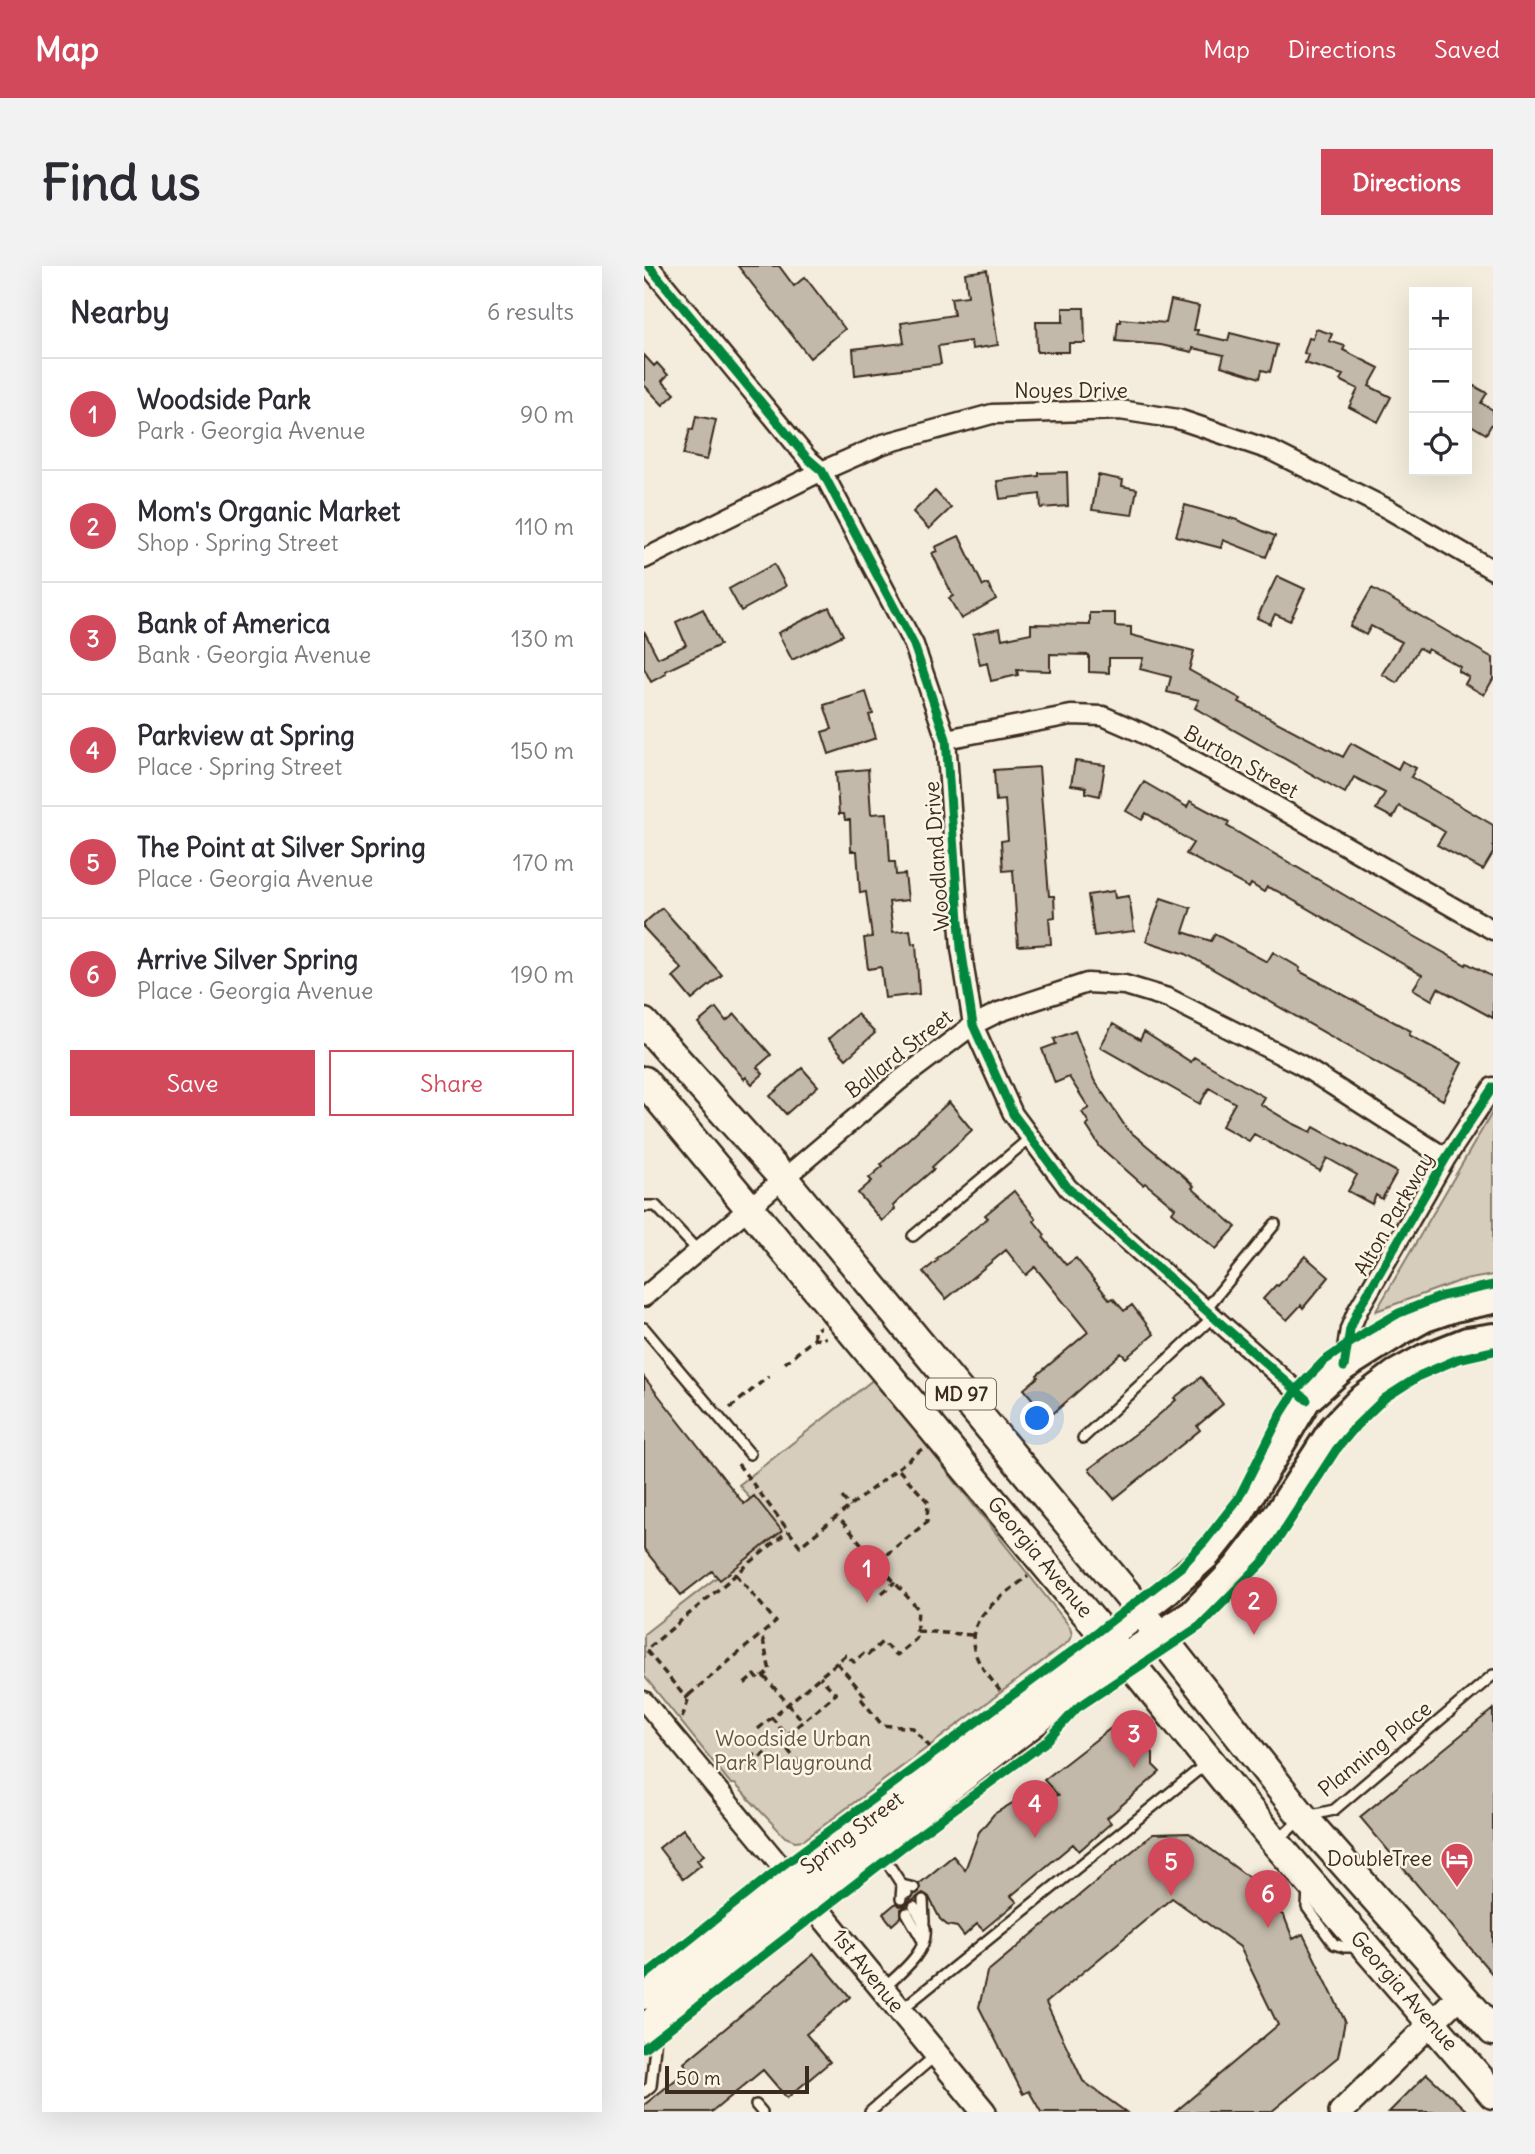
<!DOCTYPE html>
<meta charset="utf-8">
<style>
:root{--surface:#fff;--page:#f2f2f3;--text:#2b2b33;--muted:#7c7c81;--line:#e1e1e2;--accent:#d1495b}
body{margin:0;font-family:Delius,sans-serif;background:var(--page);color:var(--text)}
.controls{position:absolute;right:21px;top:21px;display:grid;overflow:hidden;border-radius:0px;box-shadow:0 7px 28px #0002}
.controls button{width:63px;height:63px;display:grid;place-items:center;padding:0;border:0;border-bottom:2px solid var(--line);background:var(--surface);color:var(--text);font:35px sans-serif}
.scale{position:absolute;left:21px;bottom:18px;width:144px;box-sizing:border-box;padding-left:7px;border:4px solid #3b2a1e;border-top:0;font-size:19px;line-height:24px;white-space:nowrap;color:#3b2a1e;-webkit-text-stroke:5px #fcf5e5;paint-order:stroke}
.you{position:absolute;left:394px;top:1153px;width:24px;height:24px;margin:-18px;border:5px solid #fff;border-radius:50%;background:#1a73e8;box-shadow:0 0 0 10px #1a73e833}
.badge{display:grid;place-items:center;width:46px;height:46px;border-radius:50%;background:var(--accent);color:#fff;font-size:23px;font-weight:700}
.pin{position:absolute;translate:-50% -58px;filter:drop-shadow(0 2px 4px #0008)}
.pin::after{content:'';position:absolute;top:37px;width:24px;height:21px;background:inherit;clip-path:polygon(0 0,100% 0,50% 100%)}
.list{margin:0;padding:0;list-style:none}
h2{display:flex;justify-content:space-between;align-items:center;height:91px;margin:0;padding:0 28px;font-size:30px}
h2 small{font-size:23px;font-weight:400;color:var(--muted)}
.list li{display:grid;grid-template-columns:46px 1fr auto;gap:21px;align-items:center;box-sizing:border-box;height:112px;padding:0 28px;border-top:2px solid var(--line)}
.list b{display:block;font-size:26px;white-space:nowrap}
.list p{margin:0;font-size:23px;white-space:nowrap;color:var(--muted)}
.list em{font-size:23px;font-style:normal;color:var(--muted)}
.actions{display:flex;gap:14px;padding:21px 28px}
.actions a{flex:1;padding:16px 0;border:2px solid var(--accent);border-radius:0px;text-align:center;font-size:24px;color:var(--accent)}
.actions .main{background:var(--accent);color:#fff}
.icon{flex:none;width:38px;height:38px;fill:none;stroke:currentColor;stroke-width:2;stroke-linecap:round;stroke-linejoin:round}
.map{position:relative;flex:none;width:849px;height:1846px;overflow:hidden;border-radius:0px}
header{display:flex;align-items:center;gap:42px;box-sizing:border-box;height:98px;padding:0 35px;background:var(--accent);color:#fff}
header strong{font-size:33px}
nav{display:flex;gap:38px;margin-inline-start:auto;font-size:24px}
.intro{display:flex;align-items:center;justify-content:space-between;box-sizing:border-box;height:168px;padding:0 42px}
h1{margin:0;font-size:49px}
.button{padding:18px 32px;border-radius:0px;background:var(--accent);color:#fff;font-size:24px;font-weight:700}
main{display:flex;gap:42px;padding:0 42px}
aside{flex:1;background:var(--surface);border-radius:0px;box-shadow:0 7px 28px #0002}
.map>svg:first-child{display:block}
.green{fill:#d6cdbd;stroke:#887c6e;stroke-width:2}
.building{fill:#c3b9aa;stroke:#3b2a1e;stroke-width:2}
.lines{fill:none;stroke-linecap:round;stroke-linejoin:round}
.service-casing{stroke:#3b2a1e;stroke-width:14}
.minor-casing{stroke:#3b2a1e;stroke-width:23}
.tertiary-casing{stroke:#3b2a1e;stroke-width:28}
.secondary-casing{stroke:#3b2a1e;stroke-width:32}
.primary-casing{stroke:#3b2a1e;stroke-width:33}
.path{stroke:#3b2a1e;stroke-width:3.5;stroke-dasharray:7 5;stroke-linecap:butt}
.service{stroke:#fcf5e5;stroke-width:9}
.minor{stroke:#fcf5e5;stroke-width:18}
.tertiary{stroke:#fcf5e5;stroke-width:23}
.secondary{stroke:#fcf5e5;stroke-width:26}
.primary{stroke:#fcf5e5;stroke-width:28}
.cycleway-casing{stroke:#fcf5e5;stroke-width:13}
.cycleway{stroke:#00873e;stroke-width:9}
.labels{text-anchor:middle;stroke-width:5;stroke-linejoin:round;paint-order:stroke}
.shield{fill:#fcf5e5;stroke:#75675a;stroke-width:2}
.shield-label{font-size:19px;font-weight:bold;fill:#3b2a1e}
.street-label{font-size:21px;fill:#3b2a1e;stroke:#fcf5e5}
.park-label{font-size:21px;fill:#625346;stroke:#fcf5e5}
.poi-label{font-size:21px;fill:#3b2a1e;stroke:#fcf5e5;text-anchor:end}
</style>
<header>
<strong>Map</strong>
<nav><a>Map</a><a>Directions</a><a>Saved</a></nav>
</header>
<div class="intro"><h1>Find us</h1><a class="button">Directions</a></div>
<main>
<aside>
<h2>Nearby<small>6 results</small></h2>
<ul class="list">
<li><span class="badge">1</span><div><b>Woodside Park</b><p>Park · Georgia Avenue</p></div><em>90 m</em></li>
<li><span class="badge">2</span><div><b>Mom's Organic Market</b><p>Shop · Spring Street</p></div><em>110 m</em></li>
<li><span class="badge">3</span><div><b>Bank of America</b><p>Bank · Georgia Avenue</p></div><em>130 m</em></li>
<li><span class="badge">4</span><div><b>Parkview at Spring</b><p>Place · Spring Street</p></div><em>150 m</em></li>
<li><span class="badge">5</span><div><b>The Point at Silver Spring</b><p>Place · Georgia Avenue</p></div><em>170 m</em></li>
<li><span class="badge">6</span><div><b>Arrive Silver Spring</b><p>Place · Georgia Avenue</p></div><em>190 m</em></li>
</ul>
<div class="actions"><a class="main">Save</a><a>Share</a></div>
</aside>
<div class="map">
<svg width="849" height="1846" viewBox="0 0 849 1846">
<rect width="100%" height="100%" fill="#f4eddd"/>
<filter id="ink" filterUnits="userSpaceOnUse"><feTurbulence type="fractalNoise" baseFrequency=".0143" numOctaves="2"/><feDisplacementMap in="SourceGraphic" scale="14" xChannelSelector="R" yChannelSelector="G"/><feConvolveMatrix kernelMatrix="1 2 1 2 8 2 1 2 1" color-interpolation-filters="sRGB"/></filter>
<g filter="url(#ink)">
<!-- green -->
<path class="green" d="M 849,845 L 849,1009 L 815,1015 L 732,1045 Z
M 230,1113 L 426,1361 L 428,1369 L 424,1376 L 160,1574 L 151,1575 L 141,1571 L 91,1518 L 87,1518 L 0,1410 L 0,1368 L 132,1265 L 95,1219 Z"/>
<!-- building -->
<path class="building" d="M 94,0 L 135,0 L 150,20 L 161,11 L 201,63 L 166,92 Z
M 343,4 L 354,79 L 328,83 L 327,75 L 294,80 L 297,98 L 211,109 L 209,83 L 260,77 L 257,57 L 310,49 L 307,32 L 324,30 L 321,7 Z
M 527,34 L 555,40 L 550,64 L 554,64 L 553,68 L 584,75 L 586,67 L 633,79 L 626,106 L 618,104 L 616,112 L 577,100 L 580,89 L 549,82 L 548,86 L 517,79 L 472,75 L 474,56 L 477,56 L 477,53 L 522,57 Z
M 419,42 L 440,42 L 441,77 L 425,77 L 425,86 L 393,86 L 392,56 L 419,56 Z
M 672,63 L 688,68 L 685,75 L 701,80 L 699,84 L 735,102 L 725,120 L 747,131 L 734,156 L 705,141 L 714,123 L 696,114 L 699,109 L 661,97 L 664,89 L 660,87 L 665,72 L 669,73 Z
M 0,89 L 10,100 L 13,97 L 24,109 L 18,115 L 31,128 L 19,139 L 0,119 Z
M 830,120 L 843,127 L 837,137 L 849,144 L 849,156 L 842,168 L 825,158 L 823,162 L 823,130 Z
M 52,150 L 72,154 L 63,194 L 39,189 L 46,163 L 49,164 Z
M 423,206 L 424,240 L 397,242 L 396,228 L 356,233 L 353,215 L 395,210 L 395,207 Z
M 454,209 L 479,214 L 478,220 L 493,223 L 488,249 L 448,244 Z
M 291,225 L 307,242 L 285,263 L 269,246 Z
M 541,239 L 593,254 L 631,270 L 622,291 L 579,274 L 577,282 L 532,270 Z
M 315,270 L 339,320 L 344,318 L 352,333 L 317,353 L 305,332 L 309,330 L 288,287 L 293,285 L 291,281 Z
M 130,298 L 142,320 L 97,345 L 85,323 Z
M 633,310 L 661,323 L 646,355 L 631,348 L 626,358 L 613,352 Z
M 728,322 L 849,392 L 849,413 L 840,429 L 821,418 L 825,411 L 814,405 L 816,401 L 784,383 L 782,386 L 775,382 L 753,417 L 738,408 L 758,376 L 727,360 L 722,369 L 706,360 Z
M 185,341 L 199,369 L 148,394 L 134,367 Z
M 59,343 L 76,379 L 21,405 L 22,408 L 7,416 L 0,402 L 0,365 L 14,392 L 42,379 L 32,356 Z
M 446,347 L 471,347 L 471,360 L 487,361 L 487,369 L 550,385 L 545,404 L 597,433 L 595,436 L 699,491 L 707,477 L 754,503 L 758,495 L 772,502 L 767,511 L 849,559 L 849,587 L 839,604 L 793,579 L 801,566 L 783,555 L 755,540 L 749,552 L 732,543 L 741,527 L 710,511 L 701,527 L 551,442 L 555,434 L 523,426 L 527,411 L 496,403 L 499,392 L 465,392 L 465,407 L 445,406 L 445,389 L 406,388 L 406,405 L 373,404 L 374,409 L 347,415 L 343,397 L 336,399 L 329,368 L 356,362 L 358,373 L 387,367 L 387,358 L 446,359 Z
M 222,426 L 229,448 L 225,449 L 232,472 L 185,488 L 178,466 L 188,463 L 180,439 Z
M 431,495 L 461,499 L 456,530 L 442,527 L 442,521 L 427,519 Z
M 395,501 L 405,630 L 410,630 L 411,651 L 405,652 L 407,678 L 374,680 L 369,604 L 359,605 L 357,575 L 364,574 L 361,534 L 352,535 L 350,504 Z
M 224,503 L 227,548 L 243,547 L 246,596 L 251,596 L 252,609 L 261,608 L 264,634 L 245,636 L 249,666 L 266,664 L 268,678 L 272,677 L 275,728 L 241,732 L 237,701 L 224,703 L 220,672 L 228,671 L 222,626 L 216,627 L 213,585 L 207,585 L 206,554 L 201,554 L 200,548 L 195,548 L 192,506 Z
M 500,516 L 543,541 L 546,535 L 585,556 L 583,560 L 763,666 L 822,699 L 823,697 L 849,711 L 849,752 L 794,722 L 788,734 L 769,723 L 778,709 L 633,625 L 623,621 L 620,626 L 607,618 L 605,622 L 542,588 L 549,577 L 502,547 L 498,554 L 482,545 Z
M 470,625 L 471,632 L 485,630 L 490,665 L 450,670 L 444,629 Z
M 517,632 L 547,642 L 539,666 L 567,675 L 571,668 L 623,696 L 629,686 L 656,702 L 655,705 L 767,765 L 765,769 L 818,797 L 799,834 L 542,688 L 502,675 Z
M 18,642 L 78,709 L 48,734 L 29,711 L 38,703 L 0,662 L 0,657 Z
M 72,742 L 82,755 L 91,748 L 127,789 L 113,801 L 119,808 L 108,818 L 102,811 L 100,813 L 54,757 Z
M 213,748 L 231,767 L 202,793 L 184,773 Z
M 469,758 L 496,774 L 500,766 L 547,796 L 550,791 L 620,831 L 616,838 L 648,857 L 667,866 L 670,861 L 753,906 L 738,933 L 732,929 L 728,938 L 704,925 L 713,909 L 683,892 L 676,905 L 610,868 L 605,875 L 578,860 L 591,837 L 565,822 L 556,838 L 456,781 Z
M 431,765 L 450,814 L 483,863 L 537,908 L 550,920 L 548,922 L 592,961 L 572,983 L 528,946 L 531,942 L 517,930 L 501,917 L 499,919 L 456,881 L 442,859 L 445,857 L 438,846 L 445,842 L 425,811 L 411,817 L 398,783 L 412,778 L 410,773 Z
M 158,802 L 174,820 L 142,848 L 126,830 Z
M 305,836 L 328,864 L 288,901 L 290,903 L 262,927 L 249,940 L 251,943 L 238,955 L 214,927 L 228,915 L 225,912 L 239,900 L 237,898 Z
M 370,925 L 392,953 L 390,955 L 401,969 L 399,971 L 422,999 L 432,992 L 466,1034 L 469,1032 L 480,1045 L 488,1039 L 510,1068 L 482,1092 L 477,1087 L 404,1152 L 380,1123 L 394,1111 L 393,1109 L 444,1066 L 391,1001 L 382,1009 L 362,984 L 302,1033 L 279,1006 L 294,994 L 292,993 L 344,952 L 341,949 Z
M 661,990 L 685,1011 L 659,1042 L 657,1039 L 643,1054 L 619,1033 L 632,1019 L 634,1020 Z
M 0,1111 L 100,1238 L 110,1230 L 138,1265 L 76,1314 L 68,1305 L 37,1329 L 0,1283 Z
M 557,1111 L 579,1138 L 553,1160 L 556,1164 L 470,1233 L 445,1203 L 503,1159 L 532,1134 L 530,1132 Z
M 849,1443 L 849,1709 L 716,1551 Z
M 467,1462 L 471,1465 L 474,1462 L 477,1466 L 481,1463 L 487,1471 L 496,1473 L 504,1479 L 509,1487 L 509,1499 L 516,1506 L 463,1552 L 467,1557 L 435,1585 L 429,1578 L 367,1630 L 373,1636 L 339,1664 L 333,1658 L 320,1670 L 313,1661 L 303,1659 L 296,1653 L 285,1631 L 279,1627 L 257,1643 L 257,1651 L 248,1659 L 239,1648 L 252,1637 L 256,1640 L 261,1639 L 270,1629 L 275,1626 L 275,1618 L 309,1590 L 321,1604 L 335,1566 L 350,1548 L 372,1535 L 414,1529 L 400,1514 Z
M 39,1563 L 60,1589 L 53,1594 L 57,1599 L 39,1613 L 15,1582 Z
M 545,1567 L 623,1625 L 617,1633 L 640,1650 L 649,1673 L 659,1668 L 701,1755 L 694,1791 L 627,1846 L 531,1846 L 634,1759 L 596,1681 L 528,1632 L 402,1737 L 439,1815 L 482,1846 L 397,1846 L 385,1825 L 379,1828 L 335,1741 L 343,1706 L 509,1568 Z
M 170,1688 L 206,1731 L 162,1768 L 186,1796 L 143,1832 L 119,1804 L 68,1846 L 0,1846 L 0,1839 L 45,1803 L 40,1797 Z
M 783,1808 L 824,1846 L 745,1846 Z"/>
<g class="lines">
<defs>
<path id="service" d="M 0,940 L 12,940 L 54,985
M 269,970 L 386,872
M 561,1044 L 631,958
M 0,1062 L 106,1188
M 439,1172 L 569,1051
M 633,1575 L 659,1551 L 690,1544 L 849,1409
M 234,1582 L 263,1627
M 664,1623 L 663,1641 L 690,1678 L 700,1681 L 713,1681
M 257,1633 L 258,1619 L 270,1622
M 279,1634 L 280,1656
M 263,1647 L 279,1675
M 240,1722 C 255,1708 285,1685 281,1662 C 279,1655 274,1647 270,1641
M 258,1743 L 563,1497
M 0,1826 L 7,1820 L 13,1761
M 112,1839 L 118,1846
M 226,1846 L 291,1790"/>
<path id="minor" d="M 5,0 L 163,192 L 178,205 L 270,379 L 302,473 L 317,682 L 329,759 L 369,848 L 424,922 L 663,1134
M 0,293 L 178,205 L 239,178 L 348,148 L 476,144 L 534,153 L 626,184 L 744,243 L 849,304
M 302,473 L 427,449 L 459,450 L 498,467 L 590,516 L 849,664
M 0,1031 L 256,814 L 329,759 L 355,746 L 443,717 L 481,719 L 524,732 L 657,799 L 802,892
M 700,1101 L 706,1063 L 714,1044 L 802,892 L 849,821
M 0,1435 L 147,1612"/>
<path id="tertiary" d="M 153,1619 L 340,1846
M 697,1846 L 817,1728"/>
<path id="secondary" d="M 0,1730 L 147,1612 L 209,1569 L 339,1465 L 442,1388 L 523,1325 L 563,1289 L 597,1246 L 663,1134 L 700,1101 L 754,1067 L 781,1052 L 810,1042 L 849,1034
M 0,1762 L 67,1706 L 455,1407 L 548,1348 L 592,1302 L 635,1246 L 689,1162 L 715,1135 L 751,1108 L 780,1092 L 823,1075 L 849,1071"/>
<path id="primary" d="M 0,757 L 139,912 L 496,1344 L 659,1551 L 849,1765
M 0,815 L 455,1363 L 490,1402 L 631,1576 L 849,1828"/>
</defs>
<!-- service casing -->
<use href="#service" class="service-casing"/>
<!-- minor casing -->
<use href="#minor" class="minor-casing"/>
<!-- tertiary casing -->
<use href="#tertiary" class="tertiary-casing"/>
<!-- secondary casing -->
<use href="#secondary" class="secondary-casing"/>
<!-- primary casing -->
<use href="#primary" class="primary-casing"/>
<!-- path -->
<path class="path" d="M 170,1073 L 170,1065 L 176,1061
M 141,1097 L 170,1073 L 179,1074 L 182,1071
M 86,1142 L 125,1110
M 94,1198 L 156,1280 L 278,1183
M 198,1231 L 206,1241
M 233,1296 L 283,1256 L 284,1236 L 254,1203
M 92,1308 L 132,1356 L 115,1370
M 238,1327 L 251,1316
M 273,1365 L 329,1369
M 193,1397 L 222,1431 L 218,1434 L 238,1459 L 269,1462 L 286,1481
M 120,1410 L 159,1455
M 356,1425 C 350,1416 341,1407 336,1398 C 312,1355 355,1334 384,1310
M 46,1428 L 42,1432 L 2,1384 L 144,1265
M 127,1451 L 142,1468
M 38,1452 L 46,1428 L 115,1370 L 119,1374 L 126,1405 L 115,1414 L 111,1409 L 99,1419
M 114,1463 L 202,1389 L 210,1396 L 219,1388 L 222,1391 L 238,1376 L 253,1389 L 272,1373 L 274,1343 L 194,1251
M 136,1474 L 157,1500
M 88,1508 L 110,1489 L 115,1492 L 192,1428 L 176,1411"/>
<!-- service -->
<use href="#service" class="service"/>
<!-- minor -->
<use href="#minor" class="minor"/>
<!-- tertiary -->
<use href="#tertiary" class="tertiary"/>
<!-- secondary -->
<use href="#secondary" class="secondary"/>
<!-- primary -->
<use href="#primary" class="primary"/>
<defs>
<path id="cycleway" d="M 5,0 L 163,192 L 178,205 L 270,379 L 302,473 L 317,682 L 329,759 L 369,848 L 424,922 L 663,1134
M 700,1101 L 706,1063 L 714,1044 L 802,892 L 849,821
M 0,1710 L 138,1600 L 435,1380 L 537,1301 L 561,1275 L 594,1233 L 638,1146 L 652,1124 L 680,1095 L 722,1066 L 755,1047 L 798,1030 L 849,1019
M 0,1782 L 260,1580 L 403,1475 L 433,1442 L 556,1360 L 620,1295 L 692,1184 L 712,1160 L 741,1132 L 777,1109 L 814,1093 L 849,1085"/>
</defs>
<!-- cycleway casing -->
<use href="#cycleway" class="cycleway-casing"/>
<!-- cycleway -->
<use href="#cycleway" class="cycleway"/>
</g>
</g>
<!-- icons -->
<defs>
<symbol id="hotel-pin" viewBox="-11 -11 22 30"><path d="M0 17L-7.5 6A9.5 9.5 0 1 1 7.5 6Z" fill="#d1495b" stroke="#fcf5e5"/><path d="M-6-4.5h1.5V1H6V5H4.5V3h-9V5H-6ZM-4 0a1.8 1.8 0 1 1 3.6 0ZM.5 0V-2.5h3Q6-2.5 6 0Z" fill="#fff"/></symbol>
</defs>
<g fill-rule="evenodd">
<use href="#hotel-pin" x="794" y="1574" width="38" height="52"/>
</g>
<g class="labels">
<!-- shield labels -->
<rect class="shield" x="282" y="1112.5" width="70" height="31" rx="5"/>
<g class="shield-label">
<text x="317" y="1135">MD 97</text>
</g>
<!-- street labels -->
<g class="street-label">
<text x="427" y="132">Noyes Drive</text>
<text transform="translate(597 496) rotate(29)" y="7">Burton Street</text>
<text transform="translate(293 590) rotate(-94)" y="7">Woodland Drive</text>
<text transform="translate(255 788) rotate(-38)" y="7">Ballard Street</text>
<text transform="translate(750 948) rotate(-60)" y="7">Alton Parkway</text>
<text transform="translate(396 1291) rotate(50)" y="7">Georgia Avenue</text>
<text transform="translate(731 1483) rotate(-39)" y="7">Planning Place</text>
<text transform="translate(208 1567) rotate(-37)" y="7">Spring Street</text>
<text transform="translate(224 1705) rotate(51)" y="7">1st Avenue</text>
<text transform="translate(760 1725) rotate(49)" y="7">Georgia Avenue</text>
</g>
<!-- park labels -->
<g class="park-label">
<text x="149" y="1480">Woodside Urban<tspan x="149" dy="24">Park Playground</tspan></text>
</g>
<!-- poi labels -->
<g class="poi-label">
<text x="788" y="1600">DoubleTree</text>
</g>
</g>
</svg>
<div class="controls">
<button>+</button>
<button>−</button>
<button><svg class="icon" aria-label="locate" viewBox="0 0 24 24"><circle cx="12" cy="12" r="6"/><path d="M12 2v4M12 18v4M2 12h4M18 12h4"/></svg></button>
</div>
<div class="scale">50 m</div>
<div class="you"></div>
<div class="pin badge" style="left:223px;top:1337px">1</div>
<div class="pin badge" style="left:610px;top:1369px">2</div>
<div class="pin badge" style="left:490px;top:1502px">3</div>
<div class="pin badge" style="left:391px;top:1572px">4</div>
<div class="pin badge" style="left:527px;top:1630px">5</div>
<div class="pin badge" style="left:624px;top:1662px">6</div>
</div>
</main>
